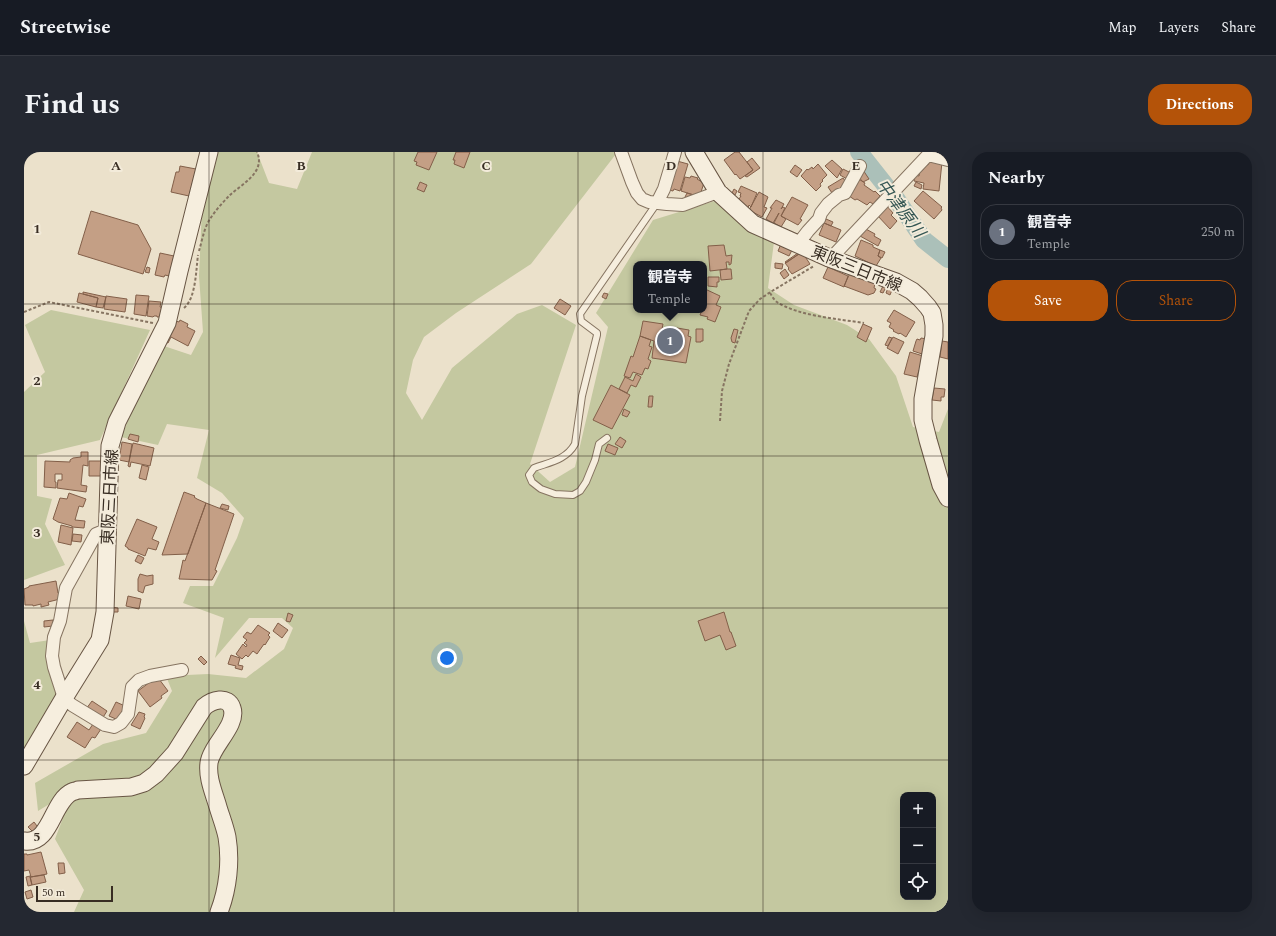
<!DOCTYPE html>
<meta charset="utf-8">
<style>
:root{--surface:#171b24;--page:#242831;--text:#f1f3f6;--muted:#9ea1a6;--line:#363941;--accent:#b45309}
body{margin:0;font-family:Spectral,"Noto Sans JP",serif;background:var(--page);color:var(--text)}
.controls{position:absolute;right:12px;bottom:12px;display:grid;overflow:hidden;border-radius:8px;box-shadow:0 4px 16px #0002}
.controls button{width:36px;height:36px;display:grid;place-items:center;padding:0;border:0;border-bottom:1px solid var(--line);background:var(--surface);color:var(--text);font:20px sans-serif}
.scale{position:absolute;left:12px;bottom:10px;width:77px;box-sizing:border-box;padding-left:4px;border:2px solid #382d23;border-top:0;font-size:11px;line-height:14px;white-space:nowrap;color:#382d23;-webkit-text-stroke:3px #f3ebda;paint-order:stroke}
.you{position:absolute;left:423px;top:506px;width:14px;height:14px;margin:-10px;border:3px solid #fff;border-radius:50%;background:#1a73e8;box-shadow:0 0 0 6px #1a73e833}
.badge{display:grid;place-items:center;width:26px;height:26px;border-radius:50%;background:var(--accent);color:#fff;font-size:13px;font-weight:700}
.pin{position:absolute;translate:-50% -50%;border:2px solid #fff;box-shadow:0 1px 4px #0006}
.popup{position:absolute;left:609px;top:109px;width:74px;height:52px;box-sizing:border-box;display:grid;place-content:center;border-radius:8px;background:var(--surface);filter:drop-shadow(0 1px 3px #0005);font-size:13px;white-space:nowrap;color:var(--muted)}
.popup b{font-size:15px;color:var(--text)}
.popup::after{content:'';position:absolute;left:50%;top:100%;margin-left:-8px;border:8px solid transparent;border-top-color:var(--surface)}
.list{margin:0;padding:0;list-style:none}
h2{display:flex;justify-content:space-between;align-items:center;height:52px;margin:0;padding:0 16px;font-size:17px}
h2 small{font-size:13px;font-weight:400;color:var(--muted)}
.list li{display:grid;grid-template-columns:26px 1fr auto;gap:12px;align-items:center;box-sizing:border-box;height:56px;margin:0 8px 8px;padding:0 8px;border:1px solid var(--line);border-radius:16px}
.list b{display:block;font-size:15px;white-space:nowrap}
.list p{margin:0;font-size:13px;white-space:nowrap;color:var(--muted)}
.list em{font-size:13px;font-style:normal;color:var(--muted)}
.actions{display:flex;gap:8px;padding:12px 16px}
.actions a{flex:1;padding:9px 0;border:1px solid var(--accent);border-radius:16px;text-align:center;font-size:14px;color:var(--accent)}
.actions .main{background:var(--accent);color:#fff}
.icon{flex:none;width:22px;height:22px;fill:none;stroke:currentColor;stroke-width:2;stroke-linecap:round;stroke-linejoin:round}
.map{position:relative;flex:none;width:924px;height:760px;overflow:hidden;border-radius:16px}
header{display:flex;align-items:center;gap:24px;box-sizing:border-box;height:56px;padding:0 20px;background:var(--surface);border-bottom:1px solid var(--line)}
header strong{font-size:19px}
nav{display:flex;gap:22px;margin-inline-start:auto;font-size:14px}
.intro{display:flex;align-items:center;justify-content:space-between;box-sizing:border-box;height:96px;padding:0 24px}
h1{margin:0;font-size:28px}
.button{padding:10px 18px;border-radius:16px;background:var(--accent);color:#fff;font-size:14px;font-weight:700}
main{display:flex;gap:24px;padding:0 24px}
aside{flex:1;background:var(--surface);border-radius:16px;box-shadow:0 4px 16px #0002}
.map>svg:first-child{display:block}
.green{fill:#c4c8a0;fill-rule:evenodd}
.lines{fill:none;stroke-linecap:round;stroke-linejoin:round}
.river{stroke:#abc0b9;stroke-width:18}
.building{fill:#c49f85;stroke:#825f49}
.lane-casing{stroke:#867461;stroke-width:8}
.street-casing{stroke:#867461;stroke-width:14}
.secondary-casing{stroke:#685544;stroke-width:19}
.path{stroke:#867461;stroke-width:2;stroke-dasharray:3 2;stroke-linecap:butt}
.lane{stroke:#f6eede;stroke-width:6}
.street{stroke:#f6eede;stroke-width:12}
.secondary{stroke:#f6eede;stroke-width:17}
.grid{fill:none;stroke:#382d23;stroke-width:1;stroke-opacity:0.55}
.labels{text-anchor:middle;stroke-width:4;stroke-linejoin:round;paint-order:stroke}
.street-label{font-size:16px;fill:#382d23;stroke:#f3ebda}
.water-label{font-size:17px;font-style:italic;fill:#345653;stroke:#f3ebda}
.grid-label{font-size:13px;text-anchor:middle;font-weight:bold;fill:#382d23;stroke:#f3ebda;stroke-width:4;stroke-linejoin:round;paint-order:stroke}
</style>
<header>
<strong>Streetwise</strong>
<nav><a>Map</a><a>Layers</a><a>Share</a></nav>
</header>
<div class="intro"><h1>Find us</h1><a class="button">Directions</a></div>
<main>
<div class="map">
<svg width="924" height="760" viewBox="0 0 924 760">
<rect width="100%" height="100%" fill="#ebe1cb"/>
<!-- green -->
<path class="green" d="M 190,0 L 233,0 L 245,31 L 273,37 L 288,0 L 591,0 L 592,2 L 507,112 L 432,161 L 400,185 L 389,208 L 382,241 L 398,268 L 428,216 L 493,162 L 518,153 L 552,173 L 506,312 L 526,330 L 551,315 L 584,175 L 572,161 L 629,68 L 694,48 L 750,90 L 744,136 L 770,153 L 823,173 L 845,187 L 872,224 L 889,275 L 915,280 L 924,257 L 924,760 L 50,760 L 60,738 L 31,687 L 50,637 L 14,659 L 11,631 L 79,592 L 122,581 L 148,539 L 142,524 L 184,522 L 222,526 L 260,497 L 269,476 L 258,466 L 225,466 L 191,506 L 200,466 L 159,451 L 166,434 L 189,434 L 213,386 L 220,366 L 198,341 L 173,326 L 185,278 L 143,272 L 134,293 L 97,285 L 137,193 L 167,203 L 179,180 L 175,124 L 178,55 ZM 612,112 L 680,112 L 680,158 L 612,158 ZM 879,643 L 909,643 L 909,745 L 879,745 Z
M 27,158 L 126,178 L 76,288 L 13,303 L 13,344 L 28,347 L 21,372 L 41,413 L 0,428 L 0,240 L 21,220 L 1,173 Z
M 0,469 L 6,491 L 26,488 L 22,508 L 34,546 L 0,601 Z"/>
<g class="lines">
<!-- river -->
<path class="river" d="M 835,0 L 873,48 L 900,88 L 924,107"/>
</g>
<!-- building -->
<path class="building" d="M 394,0 L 413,0 L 405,18 L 392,13 L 393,10 L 390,9 Z
M 432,0 L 446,0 L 440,16 L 430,12 L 431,8 L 429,8 Z
M 711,0 L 715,0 L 729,18 L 716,27 L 712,22 L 711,23 L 700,8 Z
M 728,6 L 736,16 L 723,25 L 721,24 L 729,18 L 723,10 Z
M 808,8 L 818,17 L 813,26 L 801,14 Z
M 653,9 L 664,12 L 656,39 L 650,37 L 649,39 L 645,38 Z
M 904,9 L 918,10 L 915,39 L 899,37 L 900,31 L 890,29 L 891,23 L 895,24 L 896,18 L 899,18 L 900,14 L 902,12 L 904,13 Z
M 794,12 L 803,23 L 798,28 L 799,29 L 796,32 L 797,34 L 792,39 L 777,24 L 783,17 L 784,18 L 788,15 L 789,17 Z
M 771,13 L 778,18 L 773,25 L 766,20 Z
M 156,14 L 172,17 L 165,44 L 147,40 L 152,20 L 155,20 Z
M 819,17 L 827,21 L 823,27 L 816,23 Z
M 839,18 L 845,27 L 839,30 L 832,22 Z
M 667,24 L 674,26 L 673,27 L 680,31 L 676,43 L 673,44 L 657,39 L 661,25 L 666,26 Z
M 819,26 L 825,34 L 810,44 L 804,35 Z
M 833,26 L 841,31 L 840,33 L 850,40 L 851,39 L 856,44 L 849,52 L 846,50 L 843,53 L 833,47 L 831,48 L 825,44 Z
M 396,30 L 403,33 L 400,40 L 393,37 Z
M 892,30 L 898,33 L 897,37 L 890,34 Z
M 717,34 L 733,41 L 727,55 L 725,53 L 724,56 L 713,50 L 717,44 L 716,44 L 717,41 L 714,40 Z
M 710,37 L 713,39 L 711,43 L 708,41 Z
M 899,39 L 918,55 L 917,56 L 918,58 L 910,67 L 890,49 Z
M 735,40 L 744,45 L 740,55 L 743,56 L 738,65 L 725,58 Z
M 663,41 L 673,44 L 667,47 L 661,45 Z
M 768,45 L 784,53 L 776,67 L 778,68 L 774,73 L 757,64 Z
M 752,48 L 760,52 L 757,57 L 759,55 L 761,56 L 757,64 L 762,67 L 757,75 L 750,71 L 755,61 L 749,71 L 742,67 L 748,56 L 746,56 Z
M 863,54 L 869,61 L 867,63 L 873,69 L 866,77 L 853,63 Z
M 67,59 L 114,73 L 127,97 L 119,122 L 54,102 Z
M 802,67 L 809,70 L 807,74 L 800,71 Z
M 800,71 L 817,78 L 812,90 L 795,83 Z
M 840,76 L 851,82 L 850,84 L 857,88 L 854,94 L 836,84 Z
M 837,88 L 849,93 L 849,95 L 856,98 L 854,104 L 857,106 L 852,114 L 831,104 Z
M 757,92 L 768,98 L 765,104 L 754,99 Z
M 700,93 L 702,104 L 708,103 L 707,112 L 705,113 L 705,110 L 702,110 L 703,117 L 686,119 L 684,94 Z
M 856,98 L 861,100 L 858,106 L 854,104 Z
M 778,100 L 786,112 L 768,122 L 764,117 L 765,116 L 761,111 Z
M 136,101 L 150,104 L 145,124 L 141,123 L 140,125 L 131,123 Z
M 774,101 L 775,102 L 762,111 L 761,110 Z
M 751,111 L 759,112 L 758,117 L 751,116 Z
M 123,115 L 126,116 L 125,121 L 121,120 Z
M 804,115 L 824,124 L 820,135 L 799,126 Z
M 703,117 L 707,117 L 708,127 L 697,128 L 696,118 Z
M 761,117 L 765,123 L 760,127 L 756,121 Z
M 826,121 L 851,131 L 850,136 L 852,137 L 850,141 L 844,143 L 820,134 Z
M 684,125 L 695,125 L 695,130 L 693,130 L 693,135 L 684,134 Z
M 859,134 L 862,135 L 859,141 L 856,140 Z
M 864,136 L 868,138 L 866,143 L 862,141 Z
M 681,137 L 696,144 L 692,153 L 697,155 L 691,170 L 683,167 L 684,165 L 676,163 L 678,158 L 680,158 Z
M 59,140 L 82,145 L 79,156 L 72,155 L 74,146 L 59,142 Z
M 55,141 L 74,146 L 72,155 L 53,150 Z
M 580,141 L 584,142 L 582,147 L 578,145 Z
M 112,143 L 125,144 L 122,164 L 110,162 Z
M 82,144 L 103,147 L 101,160 L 80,157 Z
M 536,147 L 547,154 L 541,163 L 530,156 Z
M 125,149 L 137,150 L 136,155 L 139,156 L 137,165 L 133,165 L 133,164 L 130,164 L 129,165 L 123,164 Z
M 870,158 L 891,170 L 882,185 L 876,181 L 875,182 L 869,179 L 870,178 L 865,175 L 867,171 L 863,169 Z
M 156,168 L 164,172 L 163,175 L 171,179 L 164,194 L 147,185 L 144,191 L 141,190 L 152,169 L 155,170 Z
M 619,169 L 639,172 L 638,177 L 646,178 L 645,181 L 652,181 L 653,176 L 665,178 L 664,184 L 667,185 L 662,211 L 628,206 L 630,189 L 616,184 Z
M 839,172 L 848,176 L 842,190 L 833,185 Z
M 672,177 L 679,177 L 679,189 L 677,189 L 677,190 L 672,190 Z
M 710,177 L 714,178 L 711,191 L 708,190 L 707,186 Z
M 616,184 L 627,188 L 625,194 L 628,195 L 624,207 L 627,209 L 624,217 L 621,216 L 618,223 L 609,220 L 606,226 L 600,224 L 607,204 L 609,205 Z
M 865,185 L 868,186 L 864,194 L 861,193 Z
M 869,185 L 880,190 L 874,202 L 863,196 Z
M 897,186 L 903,187 L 898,202 L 889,199 L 892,189 L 893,187 L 896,188 Z
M 918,189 L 924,190 L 924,207 L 916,205 Z
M 886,200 L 899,204 L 897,218 L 895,218 L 893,225 L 880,222 Z
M 612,222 L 617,225 L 612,235 L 607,233 L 603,241 L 595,237 L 601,225 L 609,229 Z
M 587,233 L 606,243 L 588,277 L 569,268 Z
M 910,236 L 921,237 L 920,245 L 917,245 L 917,249 L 908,248 Z
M 625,244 L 629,244 L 628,255 L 624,255 Z
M 600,257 L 606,260 L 603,265 L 598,263 Z
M 106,282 L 115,284 L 114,290 L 104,287 Z
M 596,285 L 602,289 L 598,296 L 591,292 Z
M 98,290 L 108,292 L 105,310 L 95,308 Z
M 109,291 L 130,296 L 126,314 L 107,310 L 106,315 L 104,314 Z
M 584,292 L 594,296 L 591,303 L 581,299 Z
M 57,300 L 64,300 L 64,314 L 59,313 L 57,333 L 63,334 L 62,340 L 33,336 L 34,328 L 38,328 L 38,322 L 31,322 L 31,330 L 32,330 L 32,336 L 20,335 L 21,309 L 46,310 L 46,308 L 49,306 L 57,305 Z
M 65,309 L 77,309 L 77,324 L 65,324 Z
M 118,313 L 125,315 L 122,328 L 115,326 Z
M 160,340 L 171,344 L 170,345 L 173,347 L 182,351 L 164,402 L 138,403 Z
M 45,341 L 62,347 L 59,355 L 55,354 L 51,368 L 61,369 L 60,376 L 48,375 L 48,374 L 34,370 L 29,367 L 36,346 L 43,347 Z
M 182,351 L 210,362 L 191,418 L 193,419 L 188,428 L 155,427 L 159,408 L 161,409 Z
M 198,352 L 205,354 L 204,358 L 196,356 Z
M 113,367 L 133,375 L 128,387 L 135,390 L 132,398 L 124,396 L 121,404 L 104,397 L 104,396 L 101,394 Z
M 37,373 L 49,376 L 47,393 L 34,390 Z
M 49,382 L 58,383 L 57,390 L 48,389 Z
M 114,403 L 120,406 L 117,412 L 111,409 Z
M 116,422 L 123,424 L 129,423 L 129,432 L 121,434 L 119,441 L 114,439 L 114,427 Z
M 32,429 L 34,441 L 36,441 L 36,447 L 24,450 L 25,453 L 17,455 L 17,452 L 9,454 L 9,453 L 1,453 L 0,437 L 5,435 L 5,434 Z
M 104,444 L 117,447 L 115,457 L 102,454 Z
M 87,455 L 94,456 L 94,460 L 87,460 Z
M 700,460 L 706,480 L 707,480 L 712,494 L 702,498 L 696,483 L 681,489 L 674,469 Z
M 264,461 L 269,463 L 266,470 L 262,469 Z
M 29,468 L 29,474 L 20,475 L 20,469 Z
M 254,471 L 264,478 L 258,486 L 249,479 Z
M 234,473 L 246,481 L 244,483 L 246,485 L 241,493 L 240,492 L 233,502 L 229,499 L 224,505 L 222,503 L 218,507 L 212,502 L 219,492 L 222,495 L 223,493 L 220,491 L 223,488 L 219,485 L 223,480 L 227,482 Z
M 207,503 L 216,506 L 214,513 L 219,514 L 218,518 L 211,516 L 212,514 L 204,512 Z
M 177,504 L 183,510 L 180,513 L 174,507 Z
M 135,527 L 144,539 L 137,544 L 138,546 L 126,555 L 114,539 L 126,530 Z
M 68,549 L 83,559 L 78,567 L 62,557 Z
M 92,550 L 101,554 L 94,568 L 85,564 Z
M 115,560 L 121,562 L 120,565 L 121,566 L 116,577 L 107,573 Z
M 53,570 L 65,578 L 69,572 L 77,577 L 71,586 L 68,585 L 61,596 L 43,585 Z
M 10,670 L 16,678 L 11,682 L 4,675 Z
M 17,700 L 23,722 L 7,725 L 5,718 L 0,719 L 0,702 L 3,702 L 3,703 Z
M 34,711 L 40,711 L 41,721 L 35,722 Z
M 20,723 L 22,730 L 8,733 L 6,725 Z
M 6,724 L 8,733 L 4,734 L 2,725 Z
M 7,738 L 9,745 L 3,747 L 1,740 Z"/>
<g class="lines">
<defs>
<path id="lane" d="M 583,286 L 575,292 L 571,308 L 562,330 L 556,339 L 549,343 L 531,342 L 517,337 L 508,330 L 505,323 L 510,316 C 526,310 542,308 551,292 L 558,244 L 573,183 L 573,181 L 557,169 L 556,162 L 633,51"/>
<path id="street" d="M 597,0 L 608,30 L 613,41 L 618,47 L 625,50 L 643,52 L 659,53 L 694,40
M 904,3 L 924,8
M 633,51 L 640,37 L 651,0
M 774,92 L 784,79 L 795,67 L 797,61 L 804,52 L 815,43 L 821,41 L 836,14
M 805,106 L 809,104 L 904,3
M 83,381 L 77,380 L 72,382 L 42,436 L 36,469 L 30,485 L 28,504 L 30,515 L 40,546 L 48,553 L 81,573 L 90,575 L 97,571 L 104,562 L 108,535 L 115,528 L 126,524 L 158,518"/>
<path id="secondary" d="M 670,0 L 694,40 L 729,72 L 805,106 L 872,130 L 888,139 L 896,146 L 904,155 L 908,161 L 910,173 L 910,184 L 899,247 L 899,268 L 904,288 L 917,333 L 924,346
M 0,614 L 40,546 L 76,488 L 81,460 L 86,294 L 93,270 L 143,171 L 155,119 L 185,0
M 0,689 C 27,693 28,649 48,640 C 50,639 52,639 54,638 L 107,635 L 120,631 L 132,622 L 151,601 L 180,555 C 188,548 204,543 208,556 C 214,573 187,594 185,611 C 183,626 190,641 194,655 C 197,665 201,675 203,685 C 207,709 204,737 195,760"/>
</defs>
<!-- lane casing -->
<use href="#lane" class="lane-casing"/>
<!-- street casing -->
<use href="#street" class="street-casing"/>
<!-- secondary casing -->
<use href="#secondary" class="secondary-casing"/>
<!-- path -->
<path class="path" d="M 175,99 C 178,89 180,76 186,67 C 191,59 199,50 206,43 C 218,32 242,20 233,0
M 746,141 C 748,144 750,148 753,150 C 774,164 815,167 840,171
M 160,156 C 172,146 172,118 174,103
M 0,160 L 25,150 L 129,171
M 696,269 L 698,239 L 705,212 L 725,159 L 736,147 L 748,139 L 790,114"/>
<!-- lane -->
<use href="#lane" class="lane"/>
<!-- street -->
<use href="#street" class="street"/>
<!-- secondary -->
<use href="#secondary" class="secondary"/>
</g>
<!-- grid -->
<path class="grid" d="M 185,0 L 185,760M 370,0 L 370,760M 554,0 L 554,760M 739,0 L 739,760M 0,152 L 924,152M 0,304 L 924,304M 0,456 L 924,456M 0,608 L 924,608"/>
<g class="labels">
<!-- street labels -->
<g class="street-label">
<text transform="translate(833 116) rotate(22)" y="6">東阪三日市線</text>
<text transform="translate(85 345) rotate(-87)" y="6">東阪三日市線</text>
</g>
<!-- water labels -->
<g class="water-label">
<text transform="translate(877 56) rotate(53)" y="6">中津原川</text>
</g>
</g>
<g class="grid-label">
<text x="92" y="18">A</text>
<text x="277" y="18">B</text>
<text x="462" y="18">C</text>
<text x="647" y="18">D</text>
<text x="832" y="18">E</text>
<text x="13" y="81">1</text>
<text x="13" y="233">2</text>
<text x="13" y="385">3</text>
<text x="13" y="537">4</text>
<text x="13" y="689">5</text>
</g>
</svg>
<div class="controls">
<button>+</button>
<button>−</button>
<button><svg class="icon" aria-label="locate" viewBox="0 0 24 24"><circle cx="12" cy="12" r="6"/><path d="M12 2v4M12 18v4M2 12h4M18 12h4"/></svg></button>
</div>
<div class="scale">50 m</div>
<div class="you"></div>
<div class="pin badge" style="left:646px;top:189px;background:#6b7280">1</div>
<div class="popup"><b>観音寺</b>Temple</div>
</div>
<aside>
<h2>Nearby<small></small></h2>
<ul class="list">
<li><span class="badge" style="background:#6b7280">1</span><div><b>観音寺</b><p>Temple</p></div><em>250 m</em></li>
</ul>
<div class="actions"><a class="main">Save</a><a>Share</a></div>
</aside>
</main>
